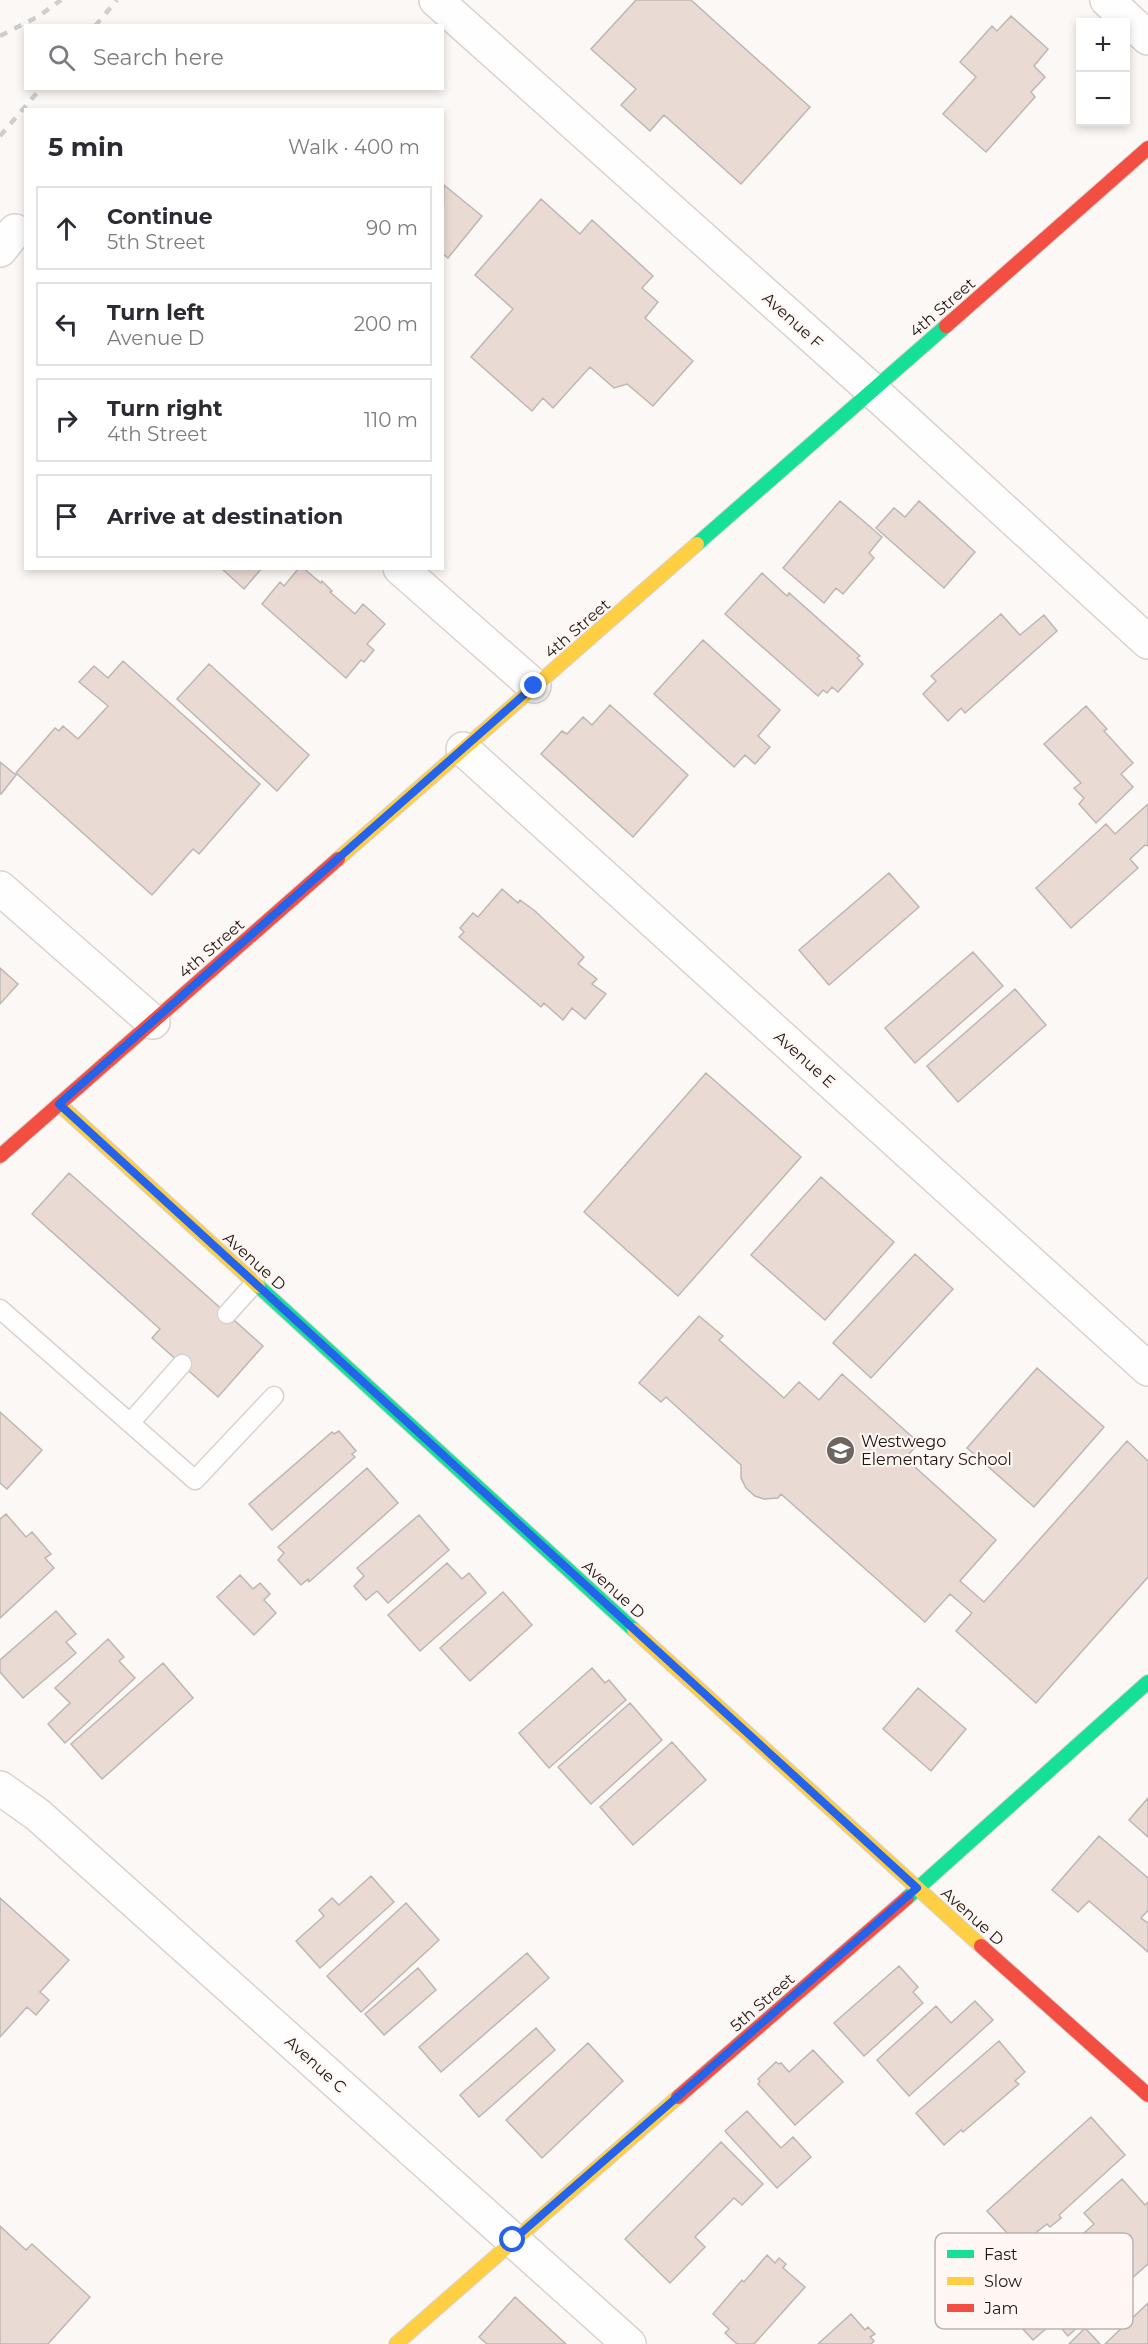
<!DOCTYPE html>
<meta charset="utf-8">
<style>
:root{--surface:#fff;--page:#f2f2f3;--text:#2b2b33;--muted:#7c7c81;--line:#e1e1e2}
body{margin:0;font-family:Montserrat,sans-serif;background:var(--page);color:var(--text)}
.controls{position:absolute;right:18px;top:18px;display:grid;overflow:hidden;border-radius:0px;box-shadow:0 3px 9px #0003}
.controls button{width:54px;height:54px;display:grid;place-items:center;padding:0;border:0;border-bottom:2px solid var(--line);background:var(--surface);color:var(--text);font:30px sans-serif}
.stop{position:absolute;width:18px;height:18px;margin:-14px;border:4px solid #2563eb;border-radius:50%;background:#fff}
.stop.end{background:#2563eb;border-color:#fff;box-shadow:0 2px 6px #0008}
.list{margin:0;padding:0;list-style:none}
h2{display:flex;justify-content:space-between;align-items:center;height:78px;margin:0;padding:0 24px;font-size:26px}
h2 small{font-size:20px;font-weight:400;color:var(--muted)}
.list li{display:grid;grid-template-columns:39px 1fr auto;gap:18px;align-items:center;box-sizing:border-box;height:84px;margin:0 12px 12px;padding:0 12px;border:2px solid var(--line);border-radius:0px}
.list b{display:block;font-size:22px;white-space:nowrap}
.list p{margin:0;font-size:20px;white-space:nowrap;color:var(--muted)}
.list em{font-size:20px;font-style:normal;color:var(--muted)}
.icon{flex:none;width:33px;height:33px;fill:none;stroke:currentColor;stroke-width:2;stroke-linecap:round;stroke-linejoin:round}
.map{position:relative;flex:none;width:1148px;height:2344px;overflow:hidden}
.search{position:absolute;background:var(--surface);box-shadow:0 3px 9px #0003;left:24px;top:24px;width:420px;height:66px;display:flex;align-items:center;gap:15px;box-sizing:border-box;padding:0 21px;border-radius:0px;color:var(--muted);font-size:22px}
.panel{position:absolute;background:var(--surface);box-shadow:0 3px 9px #0003;left:24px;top:108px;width:420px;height:462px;border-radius:0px}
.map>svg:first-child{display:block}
.building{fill:#eadad4;stroke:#beb6b3;stroke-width:1.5}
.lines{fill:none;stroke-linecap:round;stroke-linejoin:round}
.lane-casing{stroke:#dad2ce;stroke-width:21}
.street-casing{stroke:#dad2ce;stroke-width:36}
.fast-casing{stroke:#dad2ce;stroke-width:16}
.slow-casing{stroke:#dad2ce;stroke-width:16}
.jam-casing{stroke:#dad2ce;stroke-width:16}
.lane{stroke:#fffefe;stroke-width:18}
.street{stroke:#fffefe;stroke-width:33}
.fast{stroke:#16e098;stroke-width:14}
.slow{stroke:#ffcf43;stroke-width:14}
.jam{stroke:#f24e42;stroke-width:14}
.rail{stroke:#d0cecd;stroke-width:4.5;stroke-dasharray:8 8;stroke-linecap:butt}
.route{stroke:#2563eb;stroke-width:8}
.labels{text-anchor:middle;stroke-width:4.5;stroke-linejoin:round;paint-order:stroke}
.street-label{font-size:16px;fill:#211510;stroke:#fef7f4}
.poi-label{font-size:16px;fill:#211510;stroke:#fef7f4;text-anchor:start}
.key{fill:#fef7f4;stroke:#bcb3b0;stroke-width:1.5}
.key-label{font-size:16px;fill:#211510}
</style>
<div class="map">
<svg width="1148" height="2344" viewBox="0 0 1148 2344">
<rect width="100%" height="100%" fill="#fcf8f6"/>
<!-- building -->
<path class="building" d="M 636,0 L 691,0 L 810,107 L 741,184 L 664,115 L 650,131 L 621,105 L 636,89 L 591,49 Z
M 1011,16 L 1048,49 L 1034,66 L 1045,77 L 1031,92 L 1035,97 L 986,152 L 943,114 L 976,77 L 960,62 L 992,26 L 997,31 Z
M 444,185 L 482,216 L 448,258 L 442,253 Z
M 541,199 L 580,234 L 592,220 L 653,276 L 642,288 L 658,302 L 645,318 L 693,361 L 653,406 L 627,384 L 614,388 L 590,367 L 553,408 L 543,398 L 532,411 L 471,357 L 513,309 L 475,275 Z
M 840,501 L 882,537 L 869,553 L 874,558 L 843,594 L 836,588 L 824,603 L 783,568 Z
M 919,501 L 975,552 L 944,588 L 876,528 L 894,508 L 905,517 Z
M 221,568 L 262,568 L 244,589 Z
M 299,568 L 303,568 L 321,583 L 322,581 L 332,591 L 330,592 L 355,614 L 363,604 L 385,624 L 367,644 L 374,650 L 364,662 L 361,660 L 346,678 L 262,604 L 280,582 L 284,586 Z
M 762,573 L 787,596 L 789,593 L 860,656 L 857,658 L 863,664 L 838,692 L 832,687 L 827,693 L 823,690 L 818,696 L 725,614 Z
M 1001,614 L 1020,635 L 1044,615 L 1057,631 L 965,713 L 961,708 L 948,721 L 923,694 L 936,681 L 931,676 Z
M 703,640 L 780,710 L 758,736 L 770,747 L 755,764 L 745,755 L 734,767 L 654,694 Z
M 123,661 L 260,784 L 199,854 L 193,849 L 152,895 L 16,773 L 55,728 L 59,731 L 63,726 L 78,739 L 108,706 L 79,682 L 94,666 L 108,678 Z
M 209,664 L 309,755 L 277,791 L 177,699 Z
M 610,705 L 688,775 L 633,837 L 541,754 L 562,731 L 567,734 L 583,717 L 592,725 Z
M 1086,706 L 1107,729 L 1104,731 L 1133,763 L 1121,774 L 1133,787 L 1096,823 L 1079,804 L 1084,798 L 1074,788 L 1081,783 L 1044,744 Z
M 0,762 L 16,775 L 1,794 L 0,793 Z
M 1148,804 L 1148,846 L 1145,845 L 1130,859 L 1138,868 L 1071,928 L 1036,888 L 1106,824 L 1115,834 Z
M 889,873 L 919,907 L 829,985 L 799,950 Z
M 502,889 L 518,903 L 520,900 L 535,911 L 584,957 L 578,964 L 597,979 L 592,984 L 606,994 L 585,1019 L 572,1008 L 563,1020 L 544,1003 L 541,1007 L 459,937 L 464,932 L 460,928 L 473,913 L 478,917 Z
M 973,952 L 1003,986 L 915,1063 L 885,1028 Z
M 0,968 L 18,984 L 0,1004 Z
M 1015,989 L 1046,1025 L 958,1102 L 927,1066 Z
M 706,1073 L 801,1157 L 678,1296 L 584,1212 Z
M 69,1173 L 263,1346 L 218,1397 L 152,1338 L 160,1329 L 32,1214 Z
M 821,1177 L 894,1242 L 825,1320 L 751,1255 Z
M 915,1254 L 953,1289 L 871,1378 L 833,1343 Z
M 699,1316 L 723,1336 L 719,1340 L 784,1398 L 799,1382 L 819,1400 L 842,1374 L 919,1443 L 905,1458 L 996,1540 L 960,1581 L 984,1602 L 1127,1441 L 1148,1461 L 1148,1577 L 1036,1703 L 956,1631 L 972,1613 L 950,1594 L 925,1622 L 781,1494 L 778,1498 L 764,1499 L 755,1496 L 746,1488 L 741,1478 L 741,1465 L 666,1397 L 661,1402 L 639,1383 Z
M 1037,1368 L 1104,1427 L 1034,1507 L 967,1448 Z
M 0,1412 L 42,1450 L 7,1489 L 0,1483 Z
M 339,1431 L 356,1451 L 352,1454 L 355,1457 L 272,1530 L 249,1504 L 332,1432 L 334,1434 Z
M 367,1468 L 398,1503 L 309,1582 L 308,1579 L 301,1585 L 278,1560 L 284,1553 L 278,1547 Z
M 6,1514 L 26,1537 L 32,1532 L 51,1554 L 45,1558 L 54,1568 L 0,1618 L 0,1519 Z
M 419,1515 L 449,1550 L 388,1603 L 377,1591 L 366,1600 L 354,1586 L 364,1576 L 357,1568 Z
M 447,1563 L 462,1579 L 469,1573 L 486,1593 L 420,1651 L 388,1615 Z
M 240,1575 L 253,1589 L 260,1583 L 270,1594 L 264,1600 L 276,1613 L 254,1635 L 217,1597 Z
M 503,1592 L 532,1625 L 470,1681 L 440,1648 Z
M 56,1611 L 76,1634 L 66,1642 L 76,1653 L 23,1698 L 0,1672 L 0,1660 Z
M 108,1639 L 124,1657 L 119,1661 L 135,1678 L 65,1743 L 48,1724 L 70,1703 L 55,1688 Z
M 163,1663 L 193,1698 L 102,1779 L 71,1744 Z
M 592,1668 L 605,1683 L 609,1680 L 626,1700 L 549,1768 L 519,1733 Z
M 918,1688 L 966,1729 L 931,1771 L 883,1729 Z
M 630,1703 L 662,1740 L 591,1804 L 558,1767 Z
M 672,1742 L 706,1780 L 633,1845 L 600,1807 Z
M 1148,1798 L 1148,1837 L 1129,1820 Z
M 1099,1836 L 1148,1878 L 1148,1910 L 1141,1918 L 1148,1923 L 1148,1952 L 1089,1901 L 1078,1912 L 1052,1890 Z
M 371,1876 L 394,1902 L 320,1968 L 296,1941 L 324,1916 L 319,1910 L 332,1898 L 339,1905 Z
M 0,1898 L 69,1960 L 40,1992 L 49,2000 L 36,2015 L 27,2007 L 0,2037 Z
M 406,1903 L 439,1940 L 361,2012 L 327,1976 Z
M 527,1953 L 549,1978 L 441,2072 L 419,2047 Z
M 899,1966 L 918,1987 L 913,1992 L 923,2003 L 864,2056 L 834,2023 Z
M 418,1968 L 436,1990 L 384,2035 L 365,2014 Z
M 975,2001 L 993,2020 L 909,2096 L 877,2060 L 936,2006 L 951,2023 Z
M 536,2028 L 555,2050 L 479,2117 L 460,2095 Z
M 999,2041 L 1025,2072 L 1015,2081 L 1019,2084 L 963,2132 L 961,2130 L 944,2145 L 916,2113 Z
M 588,2043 L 623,2081 L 542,2158 L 506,2120 Z
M 813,2050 L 843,2082 L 795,2125 L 758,2084 L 760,2081 L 758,2079 L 776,2062 L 779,2064 L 781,2063 L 789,2072 Z
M 747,2111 L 781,2148 L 793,2137 L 811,2157 L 777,2188 L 725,2131 Z
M 1091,2117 L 1125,2155 L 1059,2215 L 1061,2218 L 1050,2227 L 1047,2224 L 1019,2246 L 987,2211 Z
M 721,2142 L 763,2184 L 742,2205 L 734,2198 L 695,2237 L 705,2247 L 670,2283 L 625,2239 Z
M 1122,2179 L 1145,2205 L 1148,2202 L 1148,2264 L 1104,2303 L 1093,2292 L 1080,2304 L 1090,2316 L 1068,2336 L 1055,2321 L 1033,2340 L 1010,2315 L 1008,2318 L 987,2294 L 1012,2273 L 1024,2287 L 1094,2224 L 1084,2213 Z
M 0,2226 L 26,2250 L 32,2244 L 90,2297 L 48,2344 L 0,2344 Z
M 767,2255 L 775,2263 L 779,2258 L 786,2264 L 783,2268 L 805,2287 L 754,2344 L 737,2344 L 725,2333 L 729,2329 L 713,2314 L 742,2280 L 744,2282 Z
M 515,2297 L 566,2344 L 487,2344 L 479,2337 Z
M 1148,2303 L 1148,2344 L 1105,2344 Z
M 851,2314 L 865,2330 L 868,2327 L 875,2334 L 870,2337 L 874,2341 L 871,2344 L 818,2344 Z
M 1085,2328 L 1100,2344 L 1069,2344 Z"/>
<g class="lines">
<defs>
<path id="lane" d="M 0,1309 L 195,1480 L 274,1396
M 227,1314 L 255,1283
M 130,1423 L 182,1364"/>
<path id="street" d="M 436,0 L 872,390 L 1148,642
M 1107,0 L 1148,38
M 0,250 L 15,231
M 400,568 L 534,686
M 463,749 L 1148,1369
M 0,888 L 153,1022
M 0,1788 L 38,1815 L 629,2344"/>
<path id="fast" d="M 697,544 L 946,326
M 258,1286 L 634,1630
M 907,1898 L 1148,1682"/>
<path id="slow" d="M 338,859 L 697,544
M 59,1104 L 258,1286
M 634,1630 L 981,1946
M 396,2344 L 678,2097"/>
<path id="jam" d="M 946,326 L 1148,148
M 0,1156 L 338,859
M 981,1946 L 1148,2095
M 678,2097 L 907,1898"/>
</defs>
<!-- lane casing -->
<use href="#lane" class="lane-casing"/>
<!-- street casing -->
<use href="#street" class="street-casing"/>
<!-- fast casing -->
<use href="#fast" class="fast-casing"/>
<!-- slow casing -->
<use href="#slow" class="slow-casing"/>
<!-- jam casing -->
<use href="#jam" class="jam-casing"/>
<!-- lane -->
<use href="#lane" class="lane"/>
<!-- street -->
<use href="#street" class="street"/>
<!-- fast -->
<use href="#fast" class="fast"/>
<!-- slow -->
<use href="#slow" class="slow"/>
<!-- jam -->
<use href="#jam" class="jam"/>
<!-- rail -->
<path class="rail" d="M 95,26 L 117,0
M 0,36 L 39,16 L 61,0
M 0,136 L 41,88"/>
</g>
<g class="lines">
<!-- route -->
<path class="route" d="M 513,2240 L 917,1888 L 59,1104 L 534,686"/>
</g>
<!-- icons -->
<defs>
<symbol id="school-disc" viewBox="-11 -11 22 22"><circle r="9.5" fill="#6e6460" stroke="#fef7f4"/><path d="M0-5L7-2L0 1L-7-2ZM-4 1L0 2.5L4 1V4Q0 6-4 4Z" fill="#fff"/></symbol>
</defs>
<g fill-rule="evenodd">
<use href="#school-disc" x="824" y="1434" width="33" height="33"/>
</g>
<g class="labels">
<!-- street labels -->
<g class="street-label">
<text transform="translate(942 307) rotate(-41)" y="6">4th Street</text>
<text transform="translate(793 320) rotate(42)" y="6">Avenue F</text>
<text transform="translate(577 628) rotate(-41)" y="6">4th Street</text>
<text transform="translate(211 948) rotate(-41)" y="6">4th Street</text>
<text transform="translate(805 1059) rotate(42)" y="6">Avenue E</text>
<text transform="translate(255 1261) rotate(42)" y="6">Avenue D</text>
<text transform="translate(614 1589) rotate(42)" y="6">Avenue D</text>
<text transform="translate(973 1916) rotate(42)" y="6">Avenue D</text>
<text transform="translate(762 2002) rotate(-41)" y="6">5th Street</text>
<text transform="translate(316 2064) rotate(42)" y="6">Avenue C</text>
</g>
<!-- poi labels -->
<g class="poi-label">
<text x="861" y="1447">Westwego<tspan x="861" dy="18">Elementary School</tspan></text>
</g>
</g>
<!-- legend -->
<rect x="935" y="2233" width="198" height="96" rx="9" class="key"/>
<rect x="947" y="2250" width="27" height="8" fill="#16e098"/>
<rect x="947" y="2277" width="27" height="8" fill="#ffcf43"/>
<rect x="947" y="2304" width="27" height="8" fill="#f24e42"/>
<g class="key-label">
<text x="984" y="2260">Fast</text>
<text x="984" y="2287">Slow</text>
<text x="984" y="2314">Jam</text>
</g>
</svg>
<div class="controls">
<button>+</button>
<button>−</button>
</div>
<div class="stop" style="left:513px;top:2240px"></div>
<div class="stop end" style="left:534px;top:686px"></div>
<div class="search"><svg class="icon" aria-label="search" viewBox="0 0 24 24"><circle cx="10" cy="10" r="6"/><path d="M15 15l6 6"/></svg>Search here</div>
<section class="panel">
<h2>5 min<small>Walk · 400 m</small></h2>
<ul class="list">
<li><svg class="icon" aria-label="ahead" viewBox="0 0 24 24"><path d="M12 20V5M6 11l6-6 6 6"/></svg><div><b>Continue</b><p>5th Street</p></div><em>90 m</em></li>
<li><svg class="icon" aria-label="left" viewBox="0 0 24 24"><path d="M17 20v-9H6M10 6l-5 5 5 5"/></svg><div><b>Turn left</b><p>Avenue D</p></div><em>200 m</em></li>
<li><svg class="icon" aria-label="right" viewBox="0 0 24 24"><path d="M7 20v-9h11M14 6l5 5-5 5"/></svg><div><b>Turn right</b><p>4th Street</p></div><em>110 m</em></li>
<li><svg class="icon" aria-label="arrive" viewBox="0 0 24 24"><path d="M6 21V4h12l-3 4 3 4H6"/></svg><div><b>Arrive at destination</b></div></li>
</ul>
</section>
</div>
